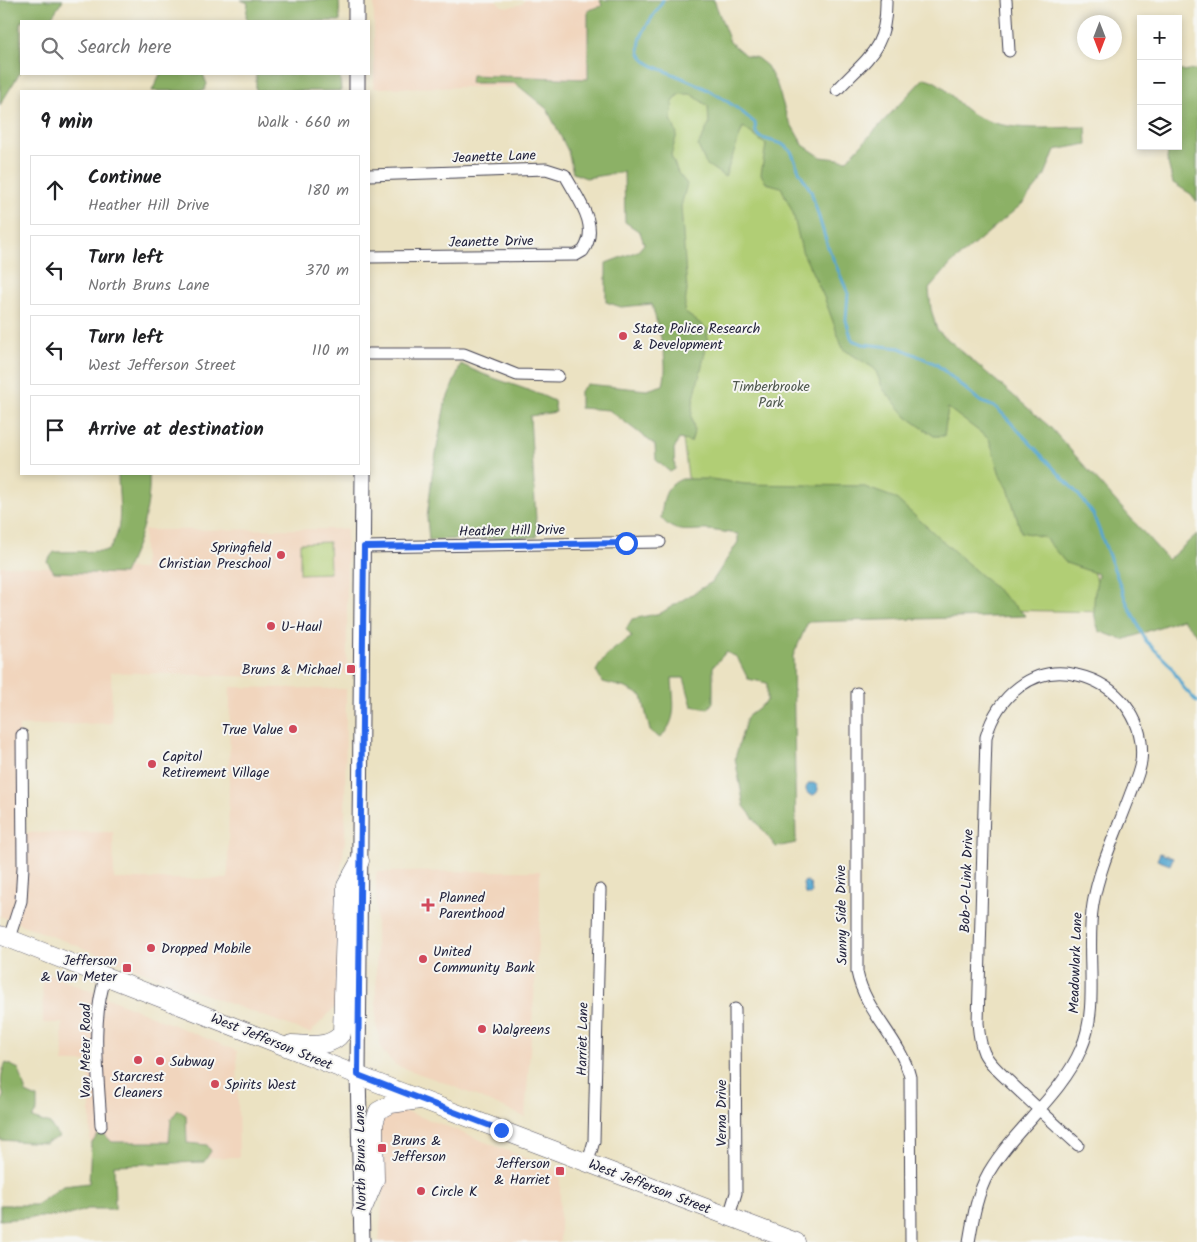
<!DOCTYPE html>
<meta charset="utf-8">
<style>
:root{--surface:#fff;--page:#f2f2f2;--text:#202124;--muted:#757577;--line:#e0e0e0}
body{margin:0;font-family:Kalam,sans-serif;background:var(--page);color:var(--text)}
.controls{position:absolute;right:15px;top:15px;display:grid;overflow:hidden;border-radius:0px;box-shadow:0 2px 8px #0003}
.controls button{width:45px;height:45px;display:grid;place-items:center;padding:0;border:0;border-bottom:1px solid var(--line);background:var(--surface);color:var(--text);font:25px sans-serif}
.compass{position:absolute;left:1077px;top:15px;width:45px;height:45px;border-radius:50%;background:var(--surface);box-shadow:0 2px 8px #0003;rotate:180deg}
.stop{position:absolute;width:15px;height:15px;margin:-11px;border:4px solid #2563eb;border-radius:50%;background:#fff}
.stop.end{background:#2563eb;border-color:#fff;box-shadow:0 1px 5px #0008}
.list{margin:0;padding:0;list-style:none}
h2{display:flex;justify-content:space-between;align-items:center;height:65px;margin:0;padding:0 20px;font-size:21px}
h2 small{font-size:16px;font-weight:400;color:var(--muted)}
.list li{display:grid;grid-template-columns:32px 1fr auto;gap:15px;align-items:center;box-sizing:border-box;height:70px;margin:0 10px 10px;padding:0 10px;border:1px solid var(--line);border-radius:0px}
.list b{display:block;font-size:19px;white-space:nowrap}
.list p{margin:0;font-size:16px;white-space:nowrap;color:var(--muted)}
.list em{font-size:16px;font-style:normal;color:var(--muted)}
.icon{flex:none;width:28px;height:28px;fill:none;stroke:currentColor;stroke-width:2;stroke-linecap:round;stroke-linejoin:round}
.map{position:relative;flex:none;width:1197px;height:1242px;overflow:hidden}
.search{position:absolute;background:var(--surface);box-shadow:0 2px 8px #0003;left:20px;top:20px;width:350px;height:55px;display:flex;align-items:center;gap:12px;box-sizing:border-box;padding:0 18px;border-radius:0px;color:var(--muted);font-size:19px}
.panel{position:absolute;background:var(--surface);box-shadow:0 2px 8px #0003;left:20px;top:90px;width:350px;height:385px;border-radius:0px}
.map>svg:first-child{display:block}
.built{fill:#f1d5bd}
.green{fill:#b1ce74;stroke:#6a7858}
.forest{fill:#8cb166;stroke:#576a50}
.water{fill:#56a7d0;stroke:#3c6486}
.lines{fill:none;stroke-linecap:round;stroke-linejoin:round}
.stream{stroke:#56a7d0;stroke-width:3}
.street-casing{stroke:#403f4f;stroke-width:13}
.secondary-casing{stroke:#403f4f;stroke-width:17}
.primary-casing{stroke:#403f4f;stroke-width:19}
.street{stroke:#fff;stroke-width:11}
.secondary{stroke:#fff;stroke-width:15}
.primary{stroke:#fff;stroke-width:18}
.route{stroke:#2563eb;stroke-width:6}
.poi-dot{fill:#d1495b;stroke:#f6f6f2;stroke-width:2}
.labels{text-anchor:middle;stroke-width:4;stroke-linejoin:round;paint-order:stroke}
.street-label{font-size:14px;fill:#22223b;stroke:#f6f6f2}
.poi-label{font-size:14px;fill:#22223b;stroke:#f6f6f2;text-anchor:start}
.park-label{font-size:14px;fill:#4d564c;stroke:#f6f6f2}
</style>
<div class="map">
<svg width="1197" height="1242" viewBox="0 0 1197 1242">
<rect width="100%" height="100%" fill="#f6f6f2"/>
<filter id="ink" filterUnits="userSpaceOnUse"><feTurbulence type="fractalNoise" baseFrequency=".02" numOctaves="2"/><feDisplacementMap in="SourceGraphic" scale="10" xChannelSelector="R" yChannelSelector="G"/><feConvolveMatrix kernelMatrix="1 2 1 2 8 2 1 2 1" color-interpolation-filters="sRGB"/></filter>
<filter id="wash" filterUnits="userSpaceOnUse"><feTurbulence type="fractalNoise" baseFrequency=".0096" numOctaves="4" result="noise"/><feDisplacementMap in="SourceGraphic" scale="20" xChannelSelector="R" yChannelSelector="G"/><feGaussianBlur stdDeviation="1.12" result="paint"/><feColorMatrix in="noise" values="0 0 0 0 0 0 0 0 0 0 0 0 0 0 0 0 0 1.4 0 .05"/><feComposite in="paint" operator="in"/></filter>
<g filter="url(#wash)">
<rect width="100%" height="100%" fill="#ebe2c2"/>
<!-- built -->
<path class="built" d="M 374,0 L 496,0 L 502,6 L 509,7 L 522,4 L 525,0 L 606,0 L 612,86 L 374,88 Z
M 347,529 L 347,674 L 280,673 L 266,674 L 258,677 L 111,672 L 112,723 L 19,726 L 22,833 L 113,832 L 114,879 L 228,879 L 230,687 L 346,689 L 345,840 L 339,884 L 337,1005 L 310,1033 L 173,983 L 0,916 L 0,566 L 144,569 L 144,530 Z
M 540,871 L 540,916 L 525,1117 L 448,1084 L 395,1065 L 382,1051 L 376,1024 L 376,872 Z
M 42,971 L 237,1051 L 239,1157 L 91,1160 L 89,1062 L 63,1062 L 62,1023 L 43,1023 Z
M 392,1111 L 407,1112 L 438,1123 L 560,1172 L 560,1242 L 379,1242 L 382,1200 L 380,1126 L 384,1117 Z"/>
<!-- green -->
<path class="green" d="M 720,45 L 979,415 L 1055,488 L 1111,612 L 996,610 L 689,484 L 635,88 Z
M 329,542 L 330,573 L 300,574 L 300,543 Z"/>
<!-- forest -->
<path class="forest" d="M 0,0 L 63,0 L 49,21 L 21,21 L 21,71 L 0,105 Z
M 241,0 L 339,0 L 340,21 L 248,21 L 246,16 L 248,3 Z
M 600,0 L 714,0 L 730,42 L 745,55 L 757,58 L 767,66 L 777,85 L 787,117 L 803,145 L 821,157 L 847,160 L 924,78 C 947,82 955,106 976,116 C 1010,133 1049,127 1086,127 L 1087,144 L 1055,150 L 1044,177 L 1022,204 L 951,264 L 929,289 L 931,309 L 937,330 L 1050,427 L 1168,560 L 1197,534 L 1197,635 L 1182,619 L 1123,640 L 1099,631 C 1091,610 1094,596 1098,574 L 1066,563 L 1044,537 L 1021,532 L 1008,488 L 1001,478 L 989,439 L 948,408 L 944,436 L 934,436 L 907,417 L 883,389 L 875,369 L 843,349 L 824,297 L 802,251 L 793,213 L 781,187 L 766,183 L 761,174 L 766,145 L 743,127 L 725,177 L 706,164 L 698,146 L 709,124 L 708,106 L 691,94 L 679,94 L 673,102 L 671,119 L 677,134 L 671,155 L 678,173 L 687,184 L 681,206 L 687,290 L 684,312 L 708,329 C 707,357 695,384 692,411 C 690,425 698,424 691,442 L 679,439 L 674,449 L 675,469 L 670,472 L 656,460 L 655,445 L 609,410 L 580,408 L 580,391 L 587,384 L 647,390 L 663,385 C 670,358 658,331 652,304 L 621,307 L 606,302 L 606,263 L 638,251 L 644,244 L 640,232 L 625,222 L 624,172 L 586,178 L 573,173 L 568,151 L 547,109 L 515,83 L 470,83 L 471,75 L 588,79 L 588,10 L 602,6 Z
M 1197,70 L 1197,202 L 1191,194 L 1173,183 L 1167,159 L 1169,146 L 1178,146 L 1178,71 Z
M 160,74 L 203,74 L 207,84 L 204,91 L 152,91 Z
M 256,74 L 340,74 L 341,91 L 256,91 Z
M 461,364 C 491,380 524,386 554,401 L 556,412 L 530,416 L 537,537 L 429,540 L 427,518 L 432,475 L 445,404 Z
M 118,474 L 149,474 C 151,509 139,543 124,574 L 54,572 L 47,561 L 54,552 L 107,551 C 126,532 118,498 118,474 Z
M 682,479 L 711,479 L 745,484 L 862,486 L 895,498 L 1026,616 L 808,622 L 793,656 L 796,843 L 776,847 L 744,806 L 735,758 L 747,717 L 767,701 L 767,683 L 748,679 L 737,657 L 726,652 L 713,667 L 713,702 L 708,709 L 692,706 L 684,678 L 672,678 C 673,703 679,719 660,738 L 650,731 L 642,696 L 626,688 L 603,682 L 596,671 C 605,654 616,647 632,637 L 626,629 L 632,619 L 661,613 L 712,582 L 738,542 L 738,534 C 728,533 719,531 709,530 C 689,529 676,536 661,518 C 663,500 664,486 682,479 Z
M 6,1063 L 19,1069 L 26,1093 L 37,1098 L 37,1111 L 32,1118 L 50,1124 L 59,1137 L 45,1143 L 0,1140 L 0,1104 L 4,1097 C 0,1085 0,1074 6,1063 Z
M 178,1110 L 186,1115 L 187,1143 L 207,1145 L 211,1151 L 204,1162 L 114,1165 L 115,1209 L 88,1209 L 69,1215 L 0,1220 L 0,1205 L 36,1205 L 63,1186 L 89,1183 L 91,1144 L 101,1131 L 112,1142 L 169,1142 L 171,1119 Z"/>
<!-- water -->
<path class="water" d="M806 789a6 6 0 1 1 12 0a6 6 0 1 1-12 0Z
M 1160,853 L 1173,858 L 1170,865 L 1157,860 Z
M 805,881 L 810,883 L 812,892 L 810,895 L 805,894 L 803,884 Z"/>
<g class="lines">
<!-- stream -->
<path class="stream" d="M 663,0 C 656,14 635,36 640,53 C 643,62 656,67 665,71 C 701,85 726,97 755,123 L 756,133 L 762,138 L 782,144 L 791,151 L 800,173 L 811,191 L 828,247 L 848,293 L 846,320 L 852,340 L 863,344 L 900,348 L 936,364 L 980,401 L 997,408 L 1078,494 L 1093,514 L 1127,603 L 1146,641 L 1169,664 L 1184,688 L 1197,702"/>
</g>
</g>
<g filter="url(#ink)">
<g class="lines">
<defs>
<path id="street" d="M 1006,0 L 1009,51
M 837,90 C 868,57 887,49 886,0
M 369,175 L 546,169 L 565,175 C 577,198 601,226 583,251 L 576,255 L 369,257
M 369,354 L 464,354 L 517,375 L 558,376
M 364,547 L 660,542
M 857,693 L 857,972 C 865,1012 900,1038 910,1077 L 911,1242
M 9,938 L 21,901 L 23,867 L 22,735
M 101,1126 C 99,1080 90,1020 106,976
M 588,1162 L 594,1141 L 600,890
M 729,1216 L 736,1193 L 735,1009
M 969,1242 C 973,1218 977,1193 989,1172 C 1015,1128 1061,1096 1081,1049 C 1100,1007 1085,950 1093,904 C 1099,868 1116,833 1129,798 C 1133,787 1139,774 1141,762 C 1146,719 1117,684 1077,675 C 1033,664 997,697 986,737 L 978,1023 C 979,1034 980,1044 984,1053 C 990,1065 1004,1076 1013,1085 C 1034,1105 1056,1125 1078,1145"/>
<path id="secondary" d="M 356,0 L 356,21
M 357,74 L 357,91
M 362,1242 L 358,1075 L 363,474"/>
<path id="primary" d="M 0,935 L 388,1087 L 796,1242
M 291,1044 C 309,1044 330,1049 342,1033 L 346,886 L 360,861
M 361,1213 L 375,1180 L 374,1124 L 378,1111 L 391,1104 L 420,1100"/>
</defs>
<!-- street casing -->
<use href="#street" class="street-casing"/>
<!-- secondary casing -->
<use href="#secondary" class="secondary-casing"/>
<!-- primary casing -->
<use href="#primary" class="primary-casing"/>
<!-- street -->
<use href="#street" class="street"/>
<!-- secondary -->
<use href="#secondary" class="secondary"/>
<!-- primary -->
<use href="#primary" class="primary"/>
</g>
</g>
<g class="lines" filter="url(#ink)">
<!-- route -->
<path class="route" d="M 501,1130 L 358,1075 L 364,547 L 626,543"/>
</g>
<!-- markers -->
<g class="poi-dot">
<circle cx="623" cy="336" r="5"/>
<circle cx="281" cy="555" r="5"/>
<circle cx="271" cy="626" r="5"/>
<rect x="346" y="664" width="10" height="10" rx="2.5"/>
<circle cx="293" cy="729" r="5"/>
<circle cx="152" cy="764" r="5"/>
<path d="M425.5 897.5h5v5h5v5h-5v5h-5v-5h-5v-5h5z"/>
<circle cx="151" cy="948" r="5"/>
<circle cx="423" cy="959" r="5"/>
<rect x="122" y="963" width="10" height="10" rx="2.5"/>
<circle cx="482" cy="1029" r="5"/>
<circle cx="138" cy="1060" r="5"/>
<circle cx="160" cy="1061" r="5"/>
<circle cx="215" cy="1084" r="5"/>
<rect x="377" y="1143" width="10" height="10" rx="2.5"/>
<rect x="555" y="1166" width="10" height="10" rx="2.5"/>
<circle cx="421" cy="1191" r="5"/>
</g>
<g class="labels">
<!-- street labels -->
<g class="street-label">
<text transform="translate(494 156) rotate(-2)" y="5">Jeanette Lane</text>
<text transform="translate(491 241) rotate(-1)" y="5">Jeanette Drive</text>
<text transform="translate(512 530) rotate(-1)" y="5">Heather Hill Drive</text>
<text transform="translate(966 881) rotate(-88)" y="5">Bob-O-Link Drive</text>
<text transform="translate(841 915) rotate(-91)" y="5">Sunny Side Drive</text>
<text transform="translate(1075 963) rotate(-88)" y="5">Meadowlark Lane</text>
<text transform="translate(582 1039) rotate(-89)" y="5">Harriet Lane</text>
<text transform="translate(272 1041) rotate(22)" y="5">West Jefferson Street</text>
<text transform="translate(85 1051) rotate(-90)" y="5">Van Meter Road</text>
<text transform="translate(721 1113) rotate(-90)" y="5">Verna Drive</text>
<text transform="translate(360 1158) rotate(-91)" y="5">North Bruns Lane</text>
<text transform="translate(650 1186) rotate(21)" y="5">West Jefferson Street</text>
</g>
<!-- poi labels -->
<g class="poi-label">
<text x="633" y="333">State Police Research<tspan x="633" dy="16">&amp; Development</tspan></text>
<text x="271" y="552" text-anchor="end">Springfield<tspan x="271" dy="16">Christian Preschool</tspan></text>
<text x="281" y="631">U-Haul</text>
<text x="341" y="674" text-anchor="end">Bruns &amp; Michael</text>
<text x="283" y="734" text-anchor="end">True Value</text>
<text x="162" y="761">Capitol<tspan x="162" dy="16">Retirement Village</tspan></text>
<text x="439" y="902">Planned<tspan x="439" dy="16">Parenthood</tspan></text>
<text x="161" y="953">Dropped Mobile</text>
<text x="433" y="956">United<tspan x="433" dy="16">Community Bank</tspan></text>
<text x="117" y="965" text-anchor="end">Jefferson<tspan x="117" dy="16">&amp; Van Meter</tspan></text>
<text x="492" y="1034">Walgreens</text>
<text x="170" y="1066">Subway</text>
<text x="138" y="1081" text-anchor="middle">Starcrest<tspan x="138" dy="16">Cleaners</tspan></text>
<text x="225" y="1089">Spirits West</text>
<text x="392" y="1145">Bruns &amp;<tspan x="392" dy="16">Jefferson</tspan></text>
<text x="550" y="1168" text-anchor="end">Jefferson<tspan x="550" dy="16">&amp; Harriet</tspan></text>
<text x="431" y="1196">Circle K</text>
</g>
<!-- park labels -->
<g class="park-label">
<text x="771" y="391">Timberbrooke<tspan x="771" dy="16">Park</tspan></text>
</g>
</g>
</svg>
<div class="controls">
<button>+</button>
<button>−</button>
<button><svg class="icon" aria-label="layers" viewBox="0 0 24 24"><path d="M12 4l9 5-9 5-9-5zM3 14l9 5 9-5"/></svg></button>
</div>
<svg class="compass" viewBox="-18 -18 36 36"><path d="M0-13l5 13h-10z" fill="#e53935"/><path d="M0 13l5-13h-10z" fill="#757577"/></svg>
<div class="stop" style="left:626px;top:543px"></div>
<div class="stop end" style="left:501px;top:1130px"></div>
<div class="search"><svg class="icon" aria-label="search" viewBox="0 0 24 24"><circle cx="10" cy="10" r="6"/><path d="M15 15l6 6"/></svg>Search here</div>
<section class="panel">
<h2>9 min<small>Walk · 660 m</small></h2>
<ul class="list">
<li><svg class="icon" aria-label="ahead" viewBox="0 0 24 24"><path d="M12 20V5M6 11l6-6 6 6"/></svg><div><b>Continue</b><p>Heather Hill Drive</p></div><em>180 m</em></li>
<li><svg class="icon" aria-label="left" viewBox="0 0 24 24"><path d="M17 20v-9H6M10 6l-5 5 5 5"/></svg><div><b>Turn left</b><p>North Bruns Lane</p></div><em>370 m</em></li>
<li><svg class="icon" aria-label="left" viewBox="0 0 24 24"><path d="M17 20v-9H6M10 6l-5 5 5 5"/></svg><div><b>Turn left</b><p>West Jefferson Street</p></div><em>110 m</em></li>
<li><svg class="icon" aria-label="arrive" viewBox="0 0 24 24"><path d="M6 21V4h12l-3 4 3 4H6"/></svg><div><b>Arrive at destination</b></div></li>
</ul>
</section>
</div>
